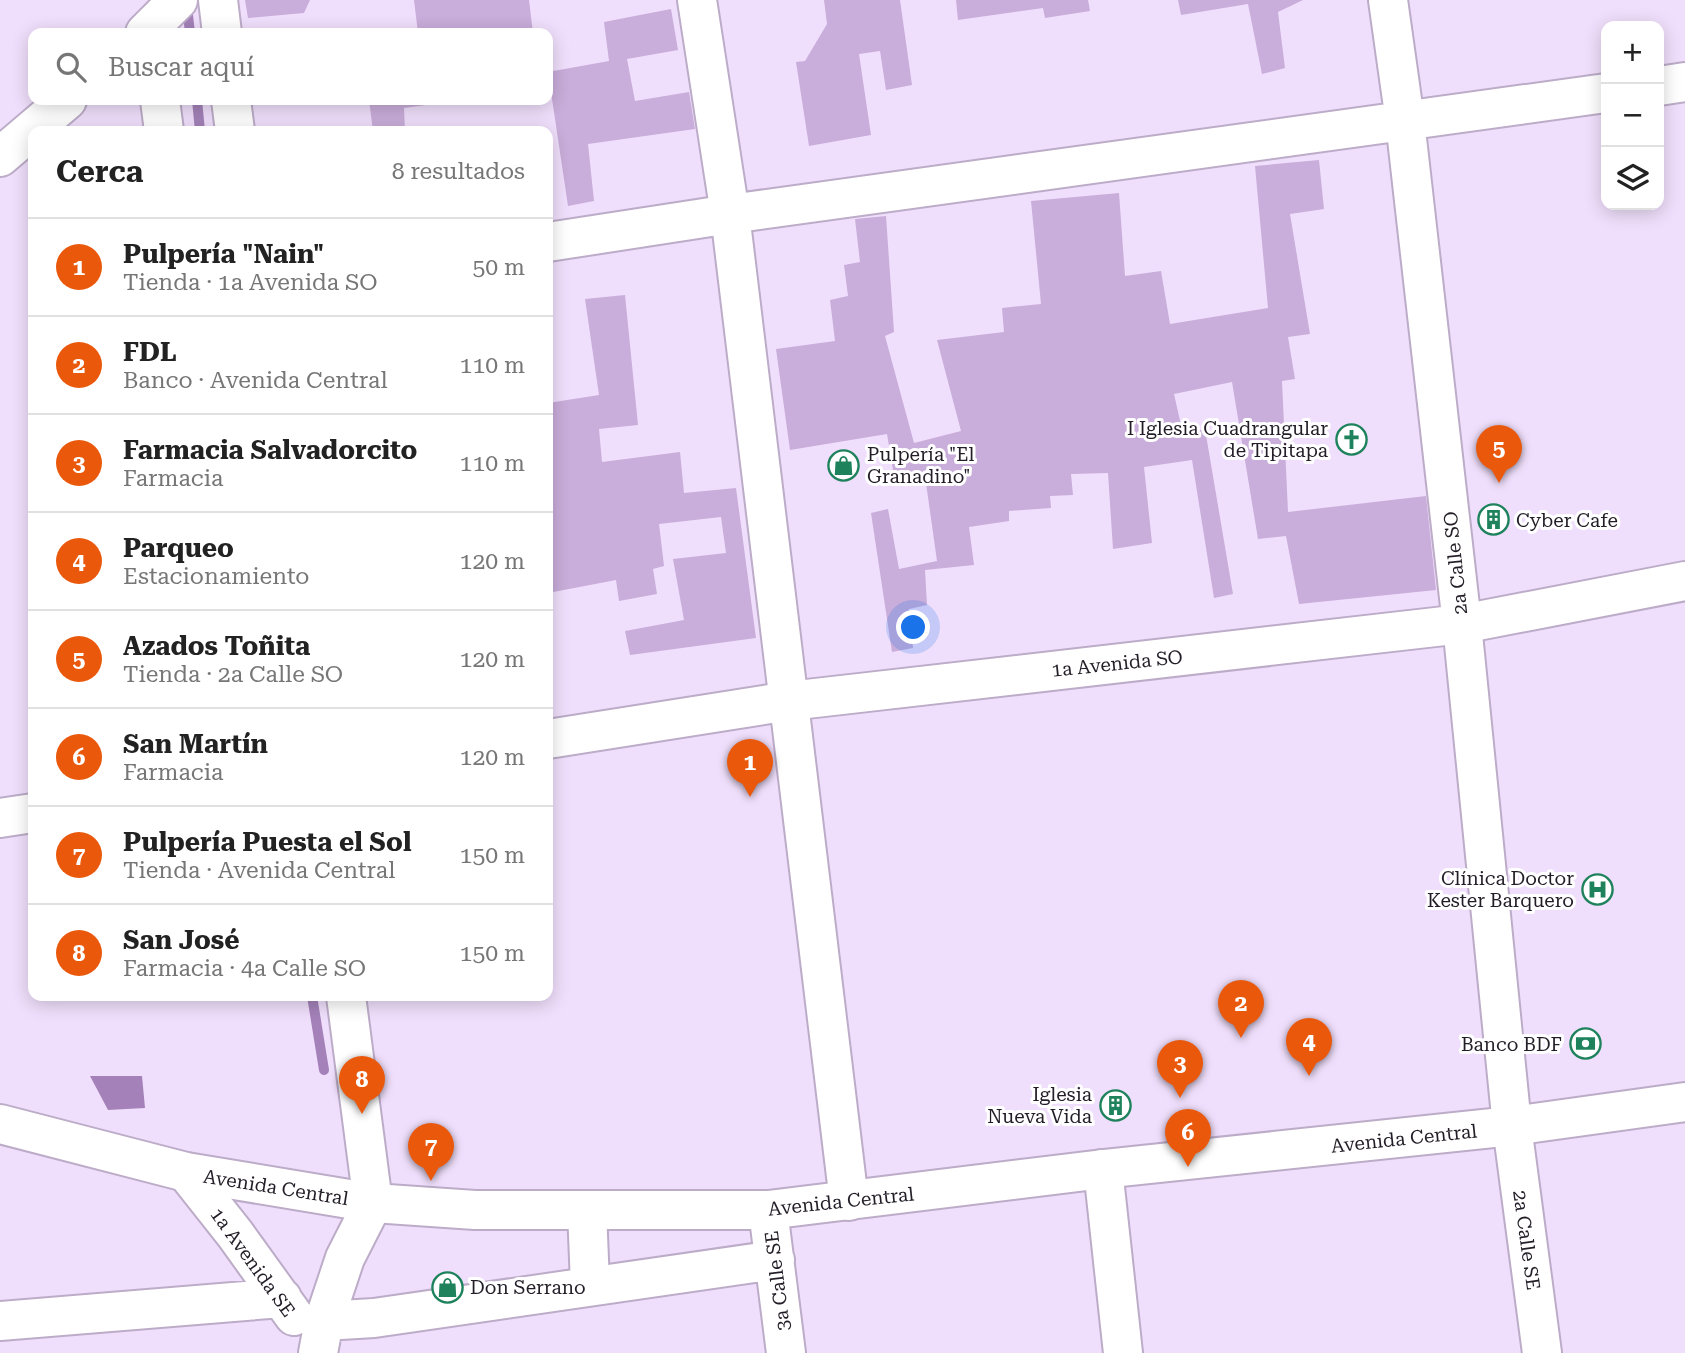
<!DOCTYPE html>
<html lang="es">
<meta charset="utf-8">
<style>
:root{--surface:#fff;--page:#f2f2f2;--text:#222;--muted:#767676;--line:#e0e0e0;--accent:#ea580c}
body{margin:0;font-family:"Roboto Serif",serif;background:var(--page);color:var(--text)}
.controls{position:absolute;right:21px;top:21px;display:grid;overflow:hidden;border-radius:14px;box-shadow:0 4px 18px #0003}
.controls button{width:63px;height:63px;display:grid;place-items:center;padding:0;border:0;border-bottom:2px solid var(--line);background:var(--surface);color:var(--text);font:35px sans-serif}
.you{position:absolute;left:914px;top:628px;width:24px;height:24px;margin:-18px;border:5px solid #fff;border-radius:50%;background:#1a73e8;box-shadow:0 0 0 10px #1a73e833}
.badge{display:grid;place-items:center;width:46px;height:46px;border-radius:50%;background:var(--accent);color:#fff;font-size:23px;font-weight:700}
.pin{position:absolute;translate:-50% -58px;filter:drop-shadow(0 2px 4px #0008)}
.pin::after{content:'';position:absolute;top:37px;width:24px;height:21px;background:inherit;clip-path:polygon(0 0,100% 0,50% 100%)}
.list{margin:0;padding:0;list-style:none}
h2{display:flex;justify-content:space-between;align-items:center;height:91px;margin:0;padding:0 28px;font-size:30px}
h2 small{font-size:23px;font-weight:400;color:var(--muted)}
.list li{display:grid;grid-template-columns:46px 1fr auto;gap:21px;align-items:center;box-sizing:border-box;height:98px;padding:0 28px;border-top:2px solid var(--line)}
.list b{display:block;font-size:26px;white-space:nowrap}
.list p{margin:0;font-size:23px;white-space:nowrap;color:var(--muted)}
.list em{font-size:23px;font-style:normal;color:var(--muted)}
.icon{flex:none;width:38px;height:38px;fill:none;stroke:currentColor;stroke-width:2;stroke-linecap:round;stroke-linejoin:round}
.map{position:relative;flex:none;width:1685px;height:1353px;overflow:hidden}
.search{position:absolute;background:var(--surface);box-shadow:0 4px 18px #0003;left:28px;top:28px;width:525px;height:77px;display:flex;align-items:center;gap:18px;box-sizing:border-box;padding:0 24px;border-radius:14px;color:var(--muted);font-size:26px}
.panel{position:absolute;background:var(--surface);box-shadow:0 4px 18px #0003;left:28px;top:126px;width:525px;height:875px;border-radius:14px}
.map>svg:first-child{display:block}
.green{fill:#c9adda}
.water{fill:#a482b9}
.lines{fill:none;stroke-linecap:round;stroke-linejoin:round}
.stream{stroke:#a482b9;stroke-width:10}
.minor-casing{stroke:#bdacc8;stroke-width:42}
.major-casing{stroke:#bdacc8;stroke-width:42}
.highway-casing{stroke:#bdacc8;stroke-width:42}
.minor{stroke:#fff;stroke-width:38}
.major{stroke:#fff;stroke-width:38}
.highway{stroke:#fff;stroke-width:38}
.labels{text-anchor:middle;stroke-width:6;stroke-linejoin:round;paint-order:stroke}
.poi-label{font-size:19px;fill:#231d27;stroke:#fff;text-anchor:end}
.street-label{font-size:19px;fill:#231d27;stroke:#fff}
</style>
<div class="map">
<svg width="1685" height="1353" viewBox="0 0 1685 1353">
<rect width="100%" height="100%" fill="#f0dffc"/>
<!-- green -->
<path class="green" d="M 245,0 L 310,0 L 304,13 L 248,18 Z
M 414,0 L 529,0 L 533,33 L 418,33 Z
M 824,0 L 900,0 L 912,85 L 886,90 L 880,51 L 859,54 L 871,135 L 809,146 L 796,62 L 805,61 L 827,24 Z
M 956,0 L 1088,0 L 1090,11 L 1045,18 L 1043,8 L 958,20 Z
M 1178,0 L 1303,0 L 1278,12 L 1285,68 L 1262,74 L 1248,4 L 1181,15 Z
M 671,9 L 678,50 L 627,59 L 635,101 L 689,92 L 695,129 L 588,144 L 594,201 L 568,206 L 548,72 L 609,61 L 604,22 Z
M 369,100 L 462,100 L 404,108 L 405,131 L 373,131 Z
M 1319,160 L 1324,209 L 1290,214 L 1310,334 L 1288,337 L 1295,379 L 1282,381 L 1288,512 L 1426,496 L 1436,590 L 1299,604 L 1286,536 L 1258,539 L 1232,382 L 1174,394 L 1183,434 L 1205,429 L 1233,594 L 1214,598 L 1192,460 L 1144,467 L 1152,543 L 1113,549 L 1108,473 L 1071,474 L 1073,495 L 1050,496 L 1051,508 L 1009,511 L 1009,521 L 969,527 L 974,565 L 925,570 L 927,605 L 909,609 L 913,648 L 892,652 L 871,513 L 888,509 L 899,569 L 937,561 L 926,483 L 911,484 L 908,473 L 894,476 L 887,434 L 790,450 L 776,349 L 835,341 L 830,300 L 848,296 L 844,265 L 860,262 L 855,219 L 886,216 L 894,332 L 885,336 L 914,443 L 961,431 L 937,340 L 1004,332 L 1002,308 L 1041,304 L 1031,201 L 1119,193 L 1125,276 L 1161,271 L 1170,324 L 1268,308 L 1255,166 Z
M 625,295 L 638,425 L 599,429 L 602,462 L 680,452 L 684,493 L 736,488 L 756,638 L 630,655 L 625,631 L 684,620 L 673,559 L 726,553 L 721,517 L 659,524 L 664,566 L 653,569 L 657,594 L 619,601 L 616,580 L 548,593 L 548,403 L 599,395 L 585,299 Z"/>
<!-- water -->
<path class="water" d="M 90,1076 L 142,1076 L 145,1108 L 108,1110 Z"/>
<g class="lines">
<!-- stream -->
<path class="stream" d="M 187,6 L 190,33
M 197,100 L 200,131
M 312,996 L 324,1070"/>
<defs>
<path id="minor" d="M 218,0 L 222,33
M 697,0 L 730,214 L 849,1201
M 1388,0 L 1405,121 L 1462,624 L 1512,1126 L 1542,1353
M 1659,86 L 1685,82
M 160,100 L 164,131
M 231,100 L 235,131
M 548,242 L 730,214 L 1606,93
M 548,739 L 789,701 L 1462,624 L 1685,581
M 0,818 L 33,813
M 1103,1169 L 1123,1353
M 186,1172 L 235,1234 L 294,1316
M 587,1210 L 590,1284
M 768,1210 L 786,1353
M 0,1321 L 282,1298
M 324,1321 L 374,1318 L 775,1260
M 318,1353 L 324,1321 L 345,1258 L 373,1203 L 346,996"/>
<path id="major" d="M 0,1124 L 186,1172 L 373,1203 L 475,1210 L 768,1210 L 1103,1169 L 1512,1126 L 1685,1102"/>
<path id="highway" d="M 145,33 L 178,0
M 0,157 L 67,100"/>
</defs>
<!-- minor casing -->
<use href="#minor" class="minor-casing"/>
<!-- major casing -->
<use href="#major" class="major-casing"/>
<!-- highway casing -->
<use href="#highway" class="highway-casing"/>
<!-- minor -->
<use href="#minor" class="minor"/>
<!-- major -->
<use href="#major" class="major"/>
<!-- highway -->
<use href="#highway" class="highway"/>
</g>
<!-- icons -->
<defs>
<symbol id="church-ring" viewBox="-11 -11 22 22"><circle r="9.5" fill="#fff" stroke="#1e825c" stroke-width="1.5"/><path d="M-1.2-6h2.4v3.5h3.3v2.4h-3.3V6h-2.4V-.1h-3.3v-2.4h3.3Z" fill="#1e825c"/></symbol>
<symbol id="shop-ring" viewBox="-11 -11 22 22"><circle r="9.5" fill="#fff" stroke="#1e825c" stroke-width="1.5"/><path d="M-5-2.5h2.3a2.7 3.5 0 0 1 5.4 0H5L5.5 6h-11ZM-1.5-2.5h3a1.5 2.3 0 0 0-3 0Z" fill="#1e825c"/></symbol>
<symbol id="building-ring" viewBox="-11 -11 22 22"><circle r="9.5" fill="#fff" stroke="#1e825c" stroke-width="1.5"/><path d="M-4-6H4V6H1V3H-1V6H-4ZM-2.5-4.3h1.7v1.8h-1.7ZM.8-4.3h1.7v1.8H.8ZM-2.5-1h1.7V.8h-1.7ZM.8-1h1.7V.8H.8Z" fill="#1e825c"/></symbol>
<symbol id="hospital-ring" viewBox="-11 -11 22 22"><circle r="9.5" fill="#fff" stroke="#1e825c" stroke-width="1.5"/><path d="M-5-5h3v3.5h4V-5h3V5h-3V1.5h-4V5h-3Z" fill="#1e825c"/></symbol>
<symbol id="bank-ring" viewBox="-11 -11 22 22"><circle r="9.5" fill="#fff" stroke="#1e825c" stroke-width="1.5"/><path d="M-6-4H6V4H-6ZM0-2.3a2.3 2.3 0 1 0 0 4.6a2.3 2.3 0 1 0 0-4.6Z" fill="#1e825c"/></symbol>
</defs>
<g fill-rule="evenodd">
<use href="#church-ring" x="1334" y="422" width="35" height="35"/>
<use href="#shop-ring" x="826" y="448" width="35" height="35"/>
<use href="#building-ring" x="1476" y="502" width="35" height="35"/>
<use href="#hospital-ring" x="1580" y="872" width="35" height="35"/>
<use href="#bank-ring" x="1568" y="1026" width="35" height="35"/>
<use href="#building-ring" x="1098" y="1088" width="35" height="35"/>
<use href="#shop-ring" x="430" y="1270" width="35" height="35"/>
</g>
<g class="labels">
<!-- poi labels -->
<g class="poi-label">
<text x="1328" y="435">I Iglesia Cuadrangular<tspan x="1328" dy="22">de Tipitapa</tspan></text>
<text x="867" y="461" text-anchor="start">Pulpería "El<tspan x="867" dy="22">Granadino"</tspan></text>
<text x="1516" y="527" text-anchor="start">Cyber Cafe</text>
<text x="1574" y="885">Clínica Doctor<tspan x="1574" dy="22">Kester Barquero</tspan></text>
<text x="1562" y="1051">Banco BDF</text>
<text x="1092" y="1101">Iglesia<tspan x="1092" dy="22">Nueva Vida</tspan></text>
<text x="470" y="1294" text-anchor="start">Don Serrano</text>
</g>
<!-- street labels -->
<g class="street-label">
<text transform="translate(1455 563) rotate(-96)" y="7">2a Calle SO</text>
<text transform="translate(1117 663) rotate(-6)" y="7">1a Avenida SO</text>
<text transform="translate(1404 1138) rotate(-6)" y="7">Avenida Central</text>
<text transform="translate(276 1187) rotate(9)" y="7">Avenida Central</text>
<text transform="translate(841 1201) rotate(-6)" y="7">Avenida Central</text>
<text transform="translate(1527 1240) rotate(82)" y="7">2a Calle SE</text>
<text transform="translate(253 1262) rotate(54)" y="7">1a Avenida SE</text>
<text transform="translate(777 1281) rotate(-97)" y="7">3a Calle SE</text>
</g>
</g>
</svg>
<div class="controls">
<button>+</button>
<button>−</button>
<button><svg class="icon" aria-label="layers" viewBox="0 0 24 24"><path d="M12 4l9 5-9 5-9-5zM3 14l9 5 9-5"/></svg></button>
</div>
<div class="you"></div>
<div class="pin badge" style="left:750px;top:797px">1</div>
<div class="pin badge" style="left:1241px;top:1038px">2</div>
<div class="pin badge" style="left:1180px;top:1098px">3</div>
<div class="pin badge" style="left:1309px;top:1076px">4</div>
<div class="pin badge" style="left:1499px;top:483px">5</div>
<div class="pin badge" style="left:1188px;top:1167px">6</div>
<div class="pin badge" style="left:431px;top:1181px">7</div>
<div class="pin badge" style="left:362px;top:1114px">8</div>
<div class="search"><svg class="icon" aria-label="search" viewBox="0 0 24 24"><circle cx="10" cy="10" r="6"/><path d="M15 15l6 6"/></svg>Buscar aquí</div>
<section class="panel">
<h2>Cerca<small>8 resultados</small></h2>
<ul class="list">
<li><span class="badge">1</span><div><b>Pulpería &quot;Nain&quot;</b><p>Tienda · 1a Avenida SO</p></div><em>50 m</em></li>
<li><span class="badge">2</span><div><b>FDL</b><p>Banco · Avenida Central</p></div><em>110 m</em></li>
<li><span class="badge">3</span><div><b>Farmacia Salvadorcito</b><p>Farmacia</p></div><em>110 m</em></li>
<li><span class="badge">4</span><div><b>Parqueo</b><p>Estacionamiento</p></div><em>120 m</em></li>
<li><span class="badge">5</span><div><b>Azados Toñita</b><p>Tienda · 2a Calle SO</p></div><em>120 m</em></li>
<li><span class="badge">6</span><div><b>San Martín</b><p>Farmacia</p></div><em>120 m</em></li>
<li><span class="badge">7</span><div><b>Pulpería Puesta el Sol</b><p>Tienda · Avenida Central</p></div><em>150 m</em></li>
<li><span class="badge">8</span><div><b>San José</b><p>Farmacia · 4a Calle SO</p></div><em>150 m</em></li>
</ul>
</section>
</div>
